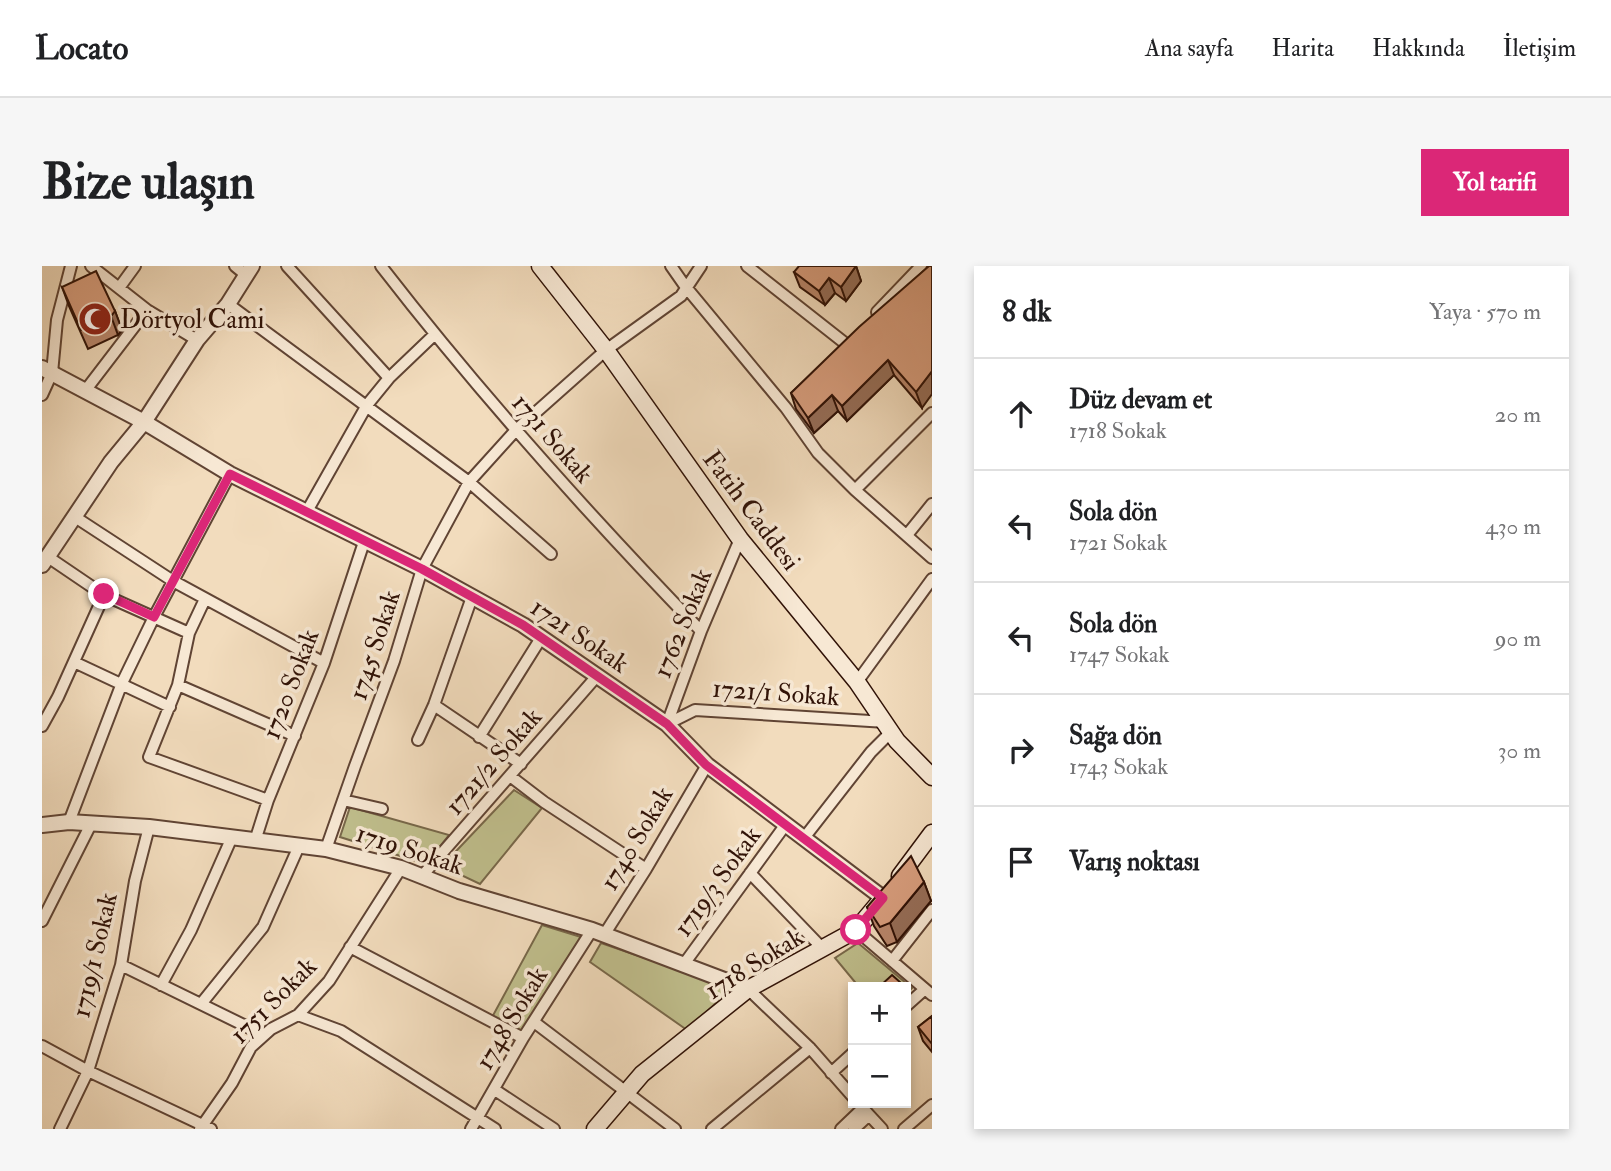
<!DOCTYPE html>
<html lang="tr">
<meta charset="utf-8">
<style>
:root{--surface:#fff;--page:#f6f6f6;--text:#202124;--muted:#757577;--line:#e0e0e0;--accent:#db2777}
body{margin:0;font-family:"IM FELL Double Pica",serif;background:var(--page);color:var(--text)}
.controls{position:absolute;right:21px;bottom:21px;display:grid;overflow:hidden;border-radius:0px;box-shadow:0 4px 10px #0003}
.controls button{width:63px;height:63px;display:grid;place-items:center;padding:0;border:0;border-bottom:2px solid var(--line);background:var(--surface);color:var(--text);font:35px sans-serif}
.stop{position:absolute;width:21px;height:21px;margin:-16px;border:5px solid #db2777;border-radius:50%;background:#fff}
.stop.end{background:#db2777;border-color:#fff;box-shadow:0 2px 7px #0008}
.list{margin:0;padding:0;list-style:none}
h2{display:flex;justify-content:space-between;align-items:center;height:91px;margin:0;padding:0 28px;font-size:30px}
h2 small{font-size:23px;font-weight:400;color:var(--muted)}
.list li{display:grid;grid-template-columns:46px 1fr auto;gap:21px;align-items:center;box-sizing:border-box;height:112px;padding:0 28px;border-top:2px solid var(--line)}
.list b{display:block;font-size:26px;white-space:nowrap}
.list p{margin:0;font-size:23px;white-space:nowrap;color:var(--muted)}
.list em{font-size:23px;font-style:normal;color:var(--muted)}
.icon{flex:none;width:38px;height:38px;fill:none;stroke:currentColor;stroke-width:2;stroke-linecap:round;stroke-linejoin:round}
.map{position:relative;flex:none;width:890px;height:863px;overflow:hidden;border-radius:0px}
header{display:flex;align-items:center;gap:42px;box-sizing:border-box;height:98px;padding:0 35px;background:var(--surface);border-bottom:2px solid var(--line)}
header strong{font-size:33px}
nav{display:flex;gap:38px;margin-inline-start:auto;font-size:24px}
.intro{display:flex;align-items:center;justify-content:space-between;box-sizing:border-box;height:168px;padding:0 42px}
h1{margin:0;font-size:49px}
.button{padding:18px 32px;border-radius:0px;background:var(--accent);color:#fff;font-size:24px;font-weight:700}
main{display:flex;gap:42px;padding:0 42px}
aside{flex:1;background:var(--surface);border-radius:0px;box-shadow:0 4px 10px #0003}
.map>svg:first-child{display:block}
.green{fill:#c0bf8d;stroke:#78684a;stroke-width:2}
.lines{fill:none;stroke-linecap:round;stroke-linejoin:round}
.minor-casing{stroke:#604434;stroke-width:14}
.tertiary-casing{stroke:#604434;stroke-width:18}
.secondary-casing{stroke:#301207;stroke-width:19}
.minor{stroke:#f7e8d4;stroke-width:10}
.tertiary{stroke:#f7e8d4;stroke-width:14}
.secondary{stroke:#f7e8d4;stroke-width:16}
.wall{fill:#b9876c;stroke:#301207;stroke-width:2}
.shaded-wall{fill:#966e58;stroke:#301207;stroke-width:2}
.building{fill:#d79d7d;stroke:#301207;stroke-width:2}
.route{stroke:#db2777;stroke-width:9}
.labels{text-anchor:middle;stroke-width:7;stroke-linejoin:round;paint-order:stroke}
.poi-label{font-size:26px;fill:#301207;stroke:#f7e8d4;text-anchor:start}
.street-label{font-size:26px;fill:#301207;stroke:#f7e8d4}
</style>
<header>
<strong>Locato</strong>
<nav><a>Ana sayfa</a><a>Harita</a><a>Hakkında</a><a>İletişim</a></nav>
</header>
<div class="intro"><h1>Bize ulaşın</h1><a class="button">Yol tarifi</a></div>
<main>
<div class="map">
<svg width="890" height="863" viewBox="0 0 890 863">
<rect width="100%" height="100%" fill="#f2dcbd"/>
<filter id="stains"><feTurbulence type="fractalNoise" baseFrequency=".00286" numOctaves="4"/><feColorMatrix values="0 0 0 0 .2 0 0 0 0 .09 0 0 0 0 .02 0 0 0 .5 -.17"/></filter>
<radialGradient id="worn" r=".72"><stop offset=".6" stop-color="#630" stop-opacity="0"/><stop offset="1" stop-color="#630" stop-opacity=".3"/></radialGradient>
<!-- green -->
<path class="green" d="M 472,524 L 500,542 L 438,618 L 400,600 Z
M 308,541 L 407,569 L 384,598 L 298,571 Z
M 500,659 L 539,671 L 479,766 L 448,755 Z
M 559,677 L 690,722 L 645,764 L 548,696 Z
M 816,677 L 870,722 L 866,726 L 864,721 L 817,721 L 793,692 Z"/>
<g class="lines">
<defs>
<path id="minor" d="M 49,0 L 105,44 L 155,74
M 193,0 L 204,9
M 245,0 L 347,112
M 339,0 C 438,128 546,248 659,365
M 629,0 L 643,20 L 744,142 L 776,187 L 813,224 L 890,292
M 705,0 L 804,78
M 77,22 L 93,0
M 186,38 L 427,216 L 509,288
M 835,46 L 879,0
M 43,125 L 105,44
M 0,129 L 10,107 L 15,54 L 29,0
M 813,224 L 890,147
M 264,247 L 325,139 L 347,112 L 392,69
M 33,251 L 131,315 L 282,397
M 865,269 L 890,238
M 6,291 L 62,329 L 147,367
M 163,333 L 147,367 L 136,419 L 107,491 L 226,534
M 32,396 L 128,441
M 815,416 L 890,313
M 136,419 L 253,470
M 392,439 L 479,498
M 625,458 L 653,444 L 844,456
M 625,458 L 659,365 L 698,273
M 0,460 L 16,431 L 62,329
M 437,471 L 499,372
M 376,474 L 392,439 L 430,331
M 468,510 L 502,536 L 604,603
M 301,534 L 340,543
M 27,556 L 80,417 L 112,351 L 188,208
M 762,572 L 829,486 L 849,466
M 213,575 L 226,534 L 282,397 L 322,276
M 284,583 L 313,500 L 352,395 L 380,303 L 427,216 L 474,164 L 564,84 L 639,30 L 659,0
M 708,607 L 781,683
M 380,610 L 555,410
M 0,655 L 49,558
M 814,664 L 890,729
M 562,669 L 604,603 L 665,499
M 308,681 L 481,772
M 850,695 L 890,644
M 642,698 L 744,558
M 79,699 L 222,769
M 119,719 L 149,664 L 190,571
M 706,723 L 768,782 L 811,831
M 159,738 L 221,661 L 257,580
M 864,740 L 883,723
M 256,749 L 299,765 L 453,863
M 492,756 L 633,863
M 0,780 L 46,805 L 169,863
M 789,807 L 811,787
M 453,824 L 512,863
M 816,837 L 840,863
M 18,863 L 46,805 L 79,699 L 93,615 L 107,561
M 158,863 L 190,817 L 209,781 L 229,763 L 256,749 L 287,715 L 359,602
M 429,863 L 481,772 L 550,664
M 670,863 L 768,782
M 799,863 L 821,842
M 812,863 L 827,849
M 862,863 L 890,839"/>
<path id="tertiary" d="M 0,102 L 102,156 L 188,208 L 380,303 L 481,359 L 625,458 L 665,499 L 841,632
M 0,299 L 69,196 L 102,156 L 155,74 L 186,38 L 210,0
M 0,559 L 27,556 L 107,561 L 284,583 L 359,602 L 417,625 L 550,664 L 706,723"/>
<path id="secondary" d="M 498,0 L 564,84 L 698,273 L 815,416 L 855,475 L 890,511
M 858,610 L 890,567
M 553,863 L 600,808 L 706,723 L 814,664 L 840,633"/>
</defs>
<!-- minor casing -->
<use href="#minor" class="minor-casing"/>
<!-- tertiary casing -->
<use href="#tertiary" class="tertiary-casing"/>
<!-- secondary casing -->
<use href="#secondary" class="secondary-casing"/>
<!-- minor -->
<use href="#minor" class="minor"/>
<!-- tertiary -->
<use href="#tertiary" class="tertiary"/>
<!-- secondary -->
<use href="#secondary" class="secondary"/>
</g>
<!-- wall -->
<path class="wall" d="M 814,0 L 819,15 L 804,35 L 793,27 L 783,39 L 758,21 L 752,6 Z
M 887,0 L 880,142 L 852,109 L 805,155 L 796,145 L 772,167 L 754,143 L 749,127 Z
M 20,21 L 73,45 L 80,64 L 76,69 L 46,83 L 27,40 Z
M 882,616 L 889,635 L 855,676 L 845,680 L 832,660 L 825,641 Z
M 890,750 L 890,786 L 881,775 L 876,761 Z"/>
<!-- shaded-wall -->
<path class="shaded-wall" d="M 814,0 L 819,15 L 804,35 L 799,21 Z
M 787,12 L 793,27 L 783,39 L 777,25 Z
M 73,45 L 80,64 L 76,69 L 69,50 Z
M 846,94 L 852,109 L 805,155 L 800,140 Z
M 890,105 L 890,128 L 880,142 L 874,126 Z
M 790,129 L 796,145 L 772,167 L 766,152 Z
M 882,616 L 889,635 L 855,676 L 848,657 Z"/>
<!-- building -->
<path class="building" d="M 757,0 L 814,0 L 799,21 L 787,12 L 777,25 L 752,6 Z
M 887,0 L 890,0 L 890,105 L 874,126 L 846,94 L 800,140 L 790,129 L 766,152 L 749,127 L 817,61 Z
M 54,5 L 73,45 L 69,50 L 39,64 L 20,21 Z
M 869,590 L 882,616 L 848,657 L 838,661 L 825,641 Z
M 850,709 L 859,717 L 855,721 L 837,721 Z
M 890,750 L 890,778 L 876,761 Z"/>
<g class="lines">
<!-- route -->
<path class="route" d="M 62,328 L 112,351 L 188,208 L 380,303 L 481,359 L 625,458 L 664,499 L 841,632 L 814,664"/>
</g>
<!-- icons -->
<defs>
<symbol id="mosque-disc" viewBox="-11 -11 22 22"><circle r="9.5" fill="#8f2418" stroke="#f7e8d4"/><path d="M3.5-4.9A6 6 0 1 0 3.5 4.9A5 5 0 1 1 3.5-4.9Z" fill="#fff"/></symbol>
</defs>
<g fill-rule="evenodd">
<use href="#mosque-disc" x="34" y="34" width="38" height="38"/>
</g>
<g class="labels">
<!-- poi labels -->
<g class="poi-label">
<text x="78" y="62">Dörtyol Cami</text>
</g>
<!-- street labels -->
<g class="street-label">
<text transform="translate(511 172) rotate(49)" y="9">1731 Sokak</text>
<text transform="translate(710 244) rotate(53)" y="9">Fatih Caddesi</text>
<text transform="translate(640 357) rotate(-68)" y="9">1762 Sokak</text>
<text transform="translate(538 369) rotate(34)" y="9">1721 Sokak</text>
<text transform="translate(332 379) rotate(-72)" y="9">1745 Sokak</text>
<text transform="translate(248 418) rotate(-69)" y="9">1720 Sokak</text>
<text transform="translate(734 426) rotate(4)" y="9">1721/1 Sokak</text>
<text transform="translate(451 495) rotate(-49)" y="9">1721/2 Sokak</text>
<text transform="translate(594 572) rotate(-59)" y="9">1740 Sokak</text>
<text transform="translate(368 583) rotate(18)" y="9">1719 Sokak</text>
<text transform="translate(675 615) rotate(-54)" y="9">1719/3 Sokak</text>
<text transform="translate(52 689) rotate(-77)" y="9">1719/1 Sokak</text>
<text transform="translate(712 697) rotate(-32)" y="9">1718 Sokak</text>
<text transform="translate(231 734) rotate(-45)" y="9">1751 Sokak</text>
<text transform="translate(469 752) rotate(-59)" y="9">1748 Sokak</text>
</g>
</g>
<rect width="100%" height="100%" filter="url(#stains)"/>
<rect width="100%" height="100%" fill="url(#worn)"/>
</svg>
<div class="controls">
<button>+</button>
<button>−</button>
</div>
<div class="stop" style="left:814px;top:664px"></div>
<div class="stop end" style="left:62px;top:328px"></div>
</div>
<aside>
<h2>8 dk<small>Yaya · 570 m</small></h2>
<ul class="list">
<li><svg class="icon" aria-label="ahead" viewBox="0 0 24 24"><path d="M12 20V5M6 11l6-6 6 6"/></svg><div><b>Düz devam et</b><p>1718 Sokak</p></div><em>20 m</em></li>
<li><svg class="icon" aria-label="left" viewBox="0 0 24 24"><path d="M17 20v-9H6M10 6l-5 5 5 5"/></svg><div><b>Sola dön</b><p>1721 Sokak</p></div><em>430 m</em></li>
<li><svg class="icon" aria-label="left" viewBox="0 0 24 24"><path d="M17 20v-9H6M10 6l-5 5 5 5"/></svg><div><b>Sola dön</b><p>1747 Sokak</p></div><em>90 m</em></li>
<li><svg class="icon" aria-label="right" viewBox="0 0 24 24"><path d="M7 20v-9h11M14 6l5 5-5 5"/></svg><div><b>Sağa dön</b><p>1743 Sokak</p></div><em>30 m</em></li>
<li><svg class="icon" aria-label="arrive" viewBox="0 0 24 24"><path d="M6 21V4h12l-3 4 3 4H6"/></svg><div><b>Varış noktası</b></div></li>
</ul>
</aside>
</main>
